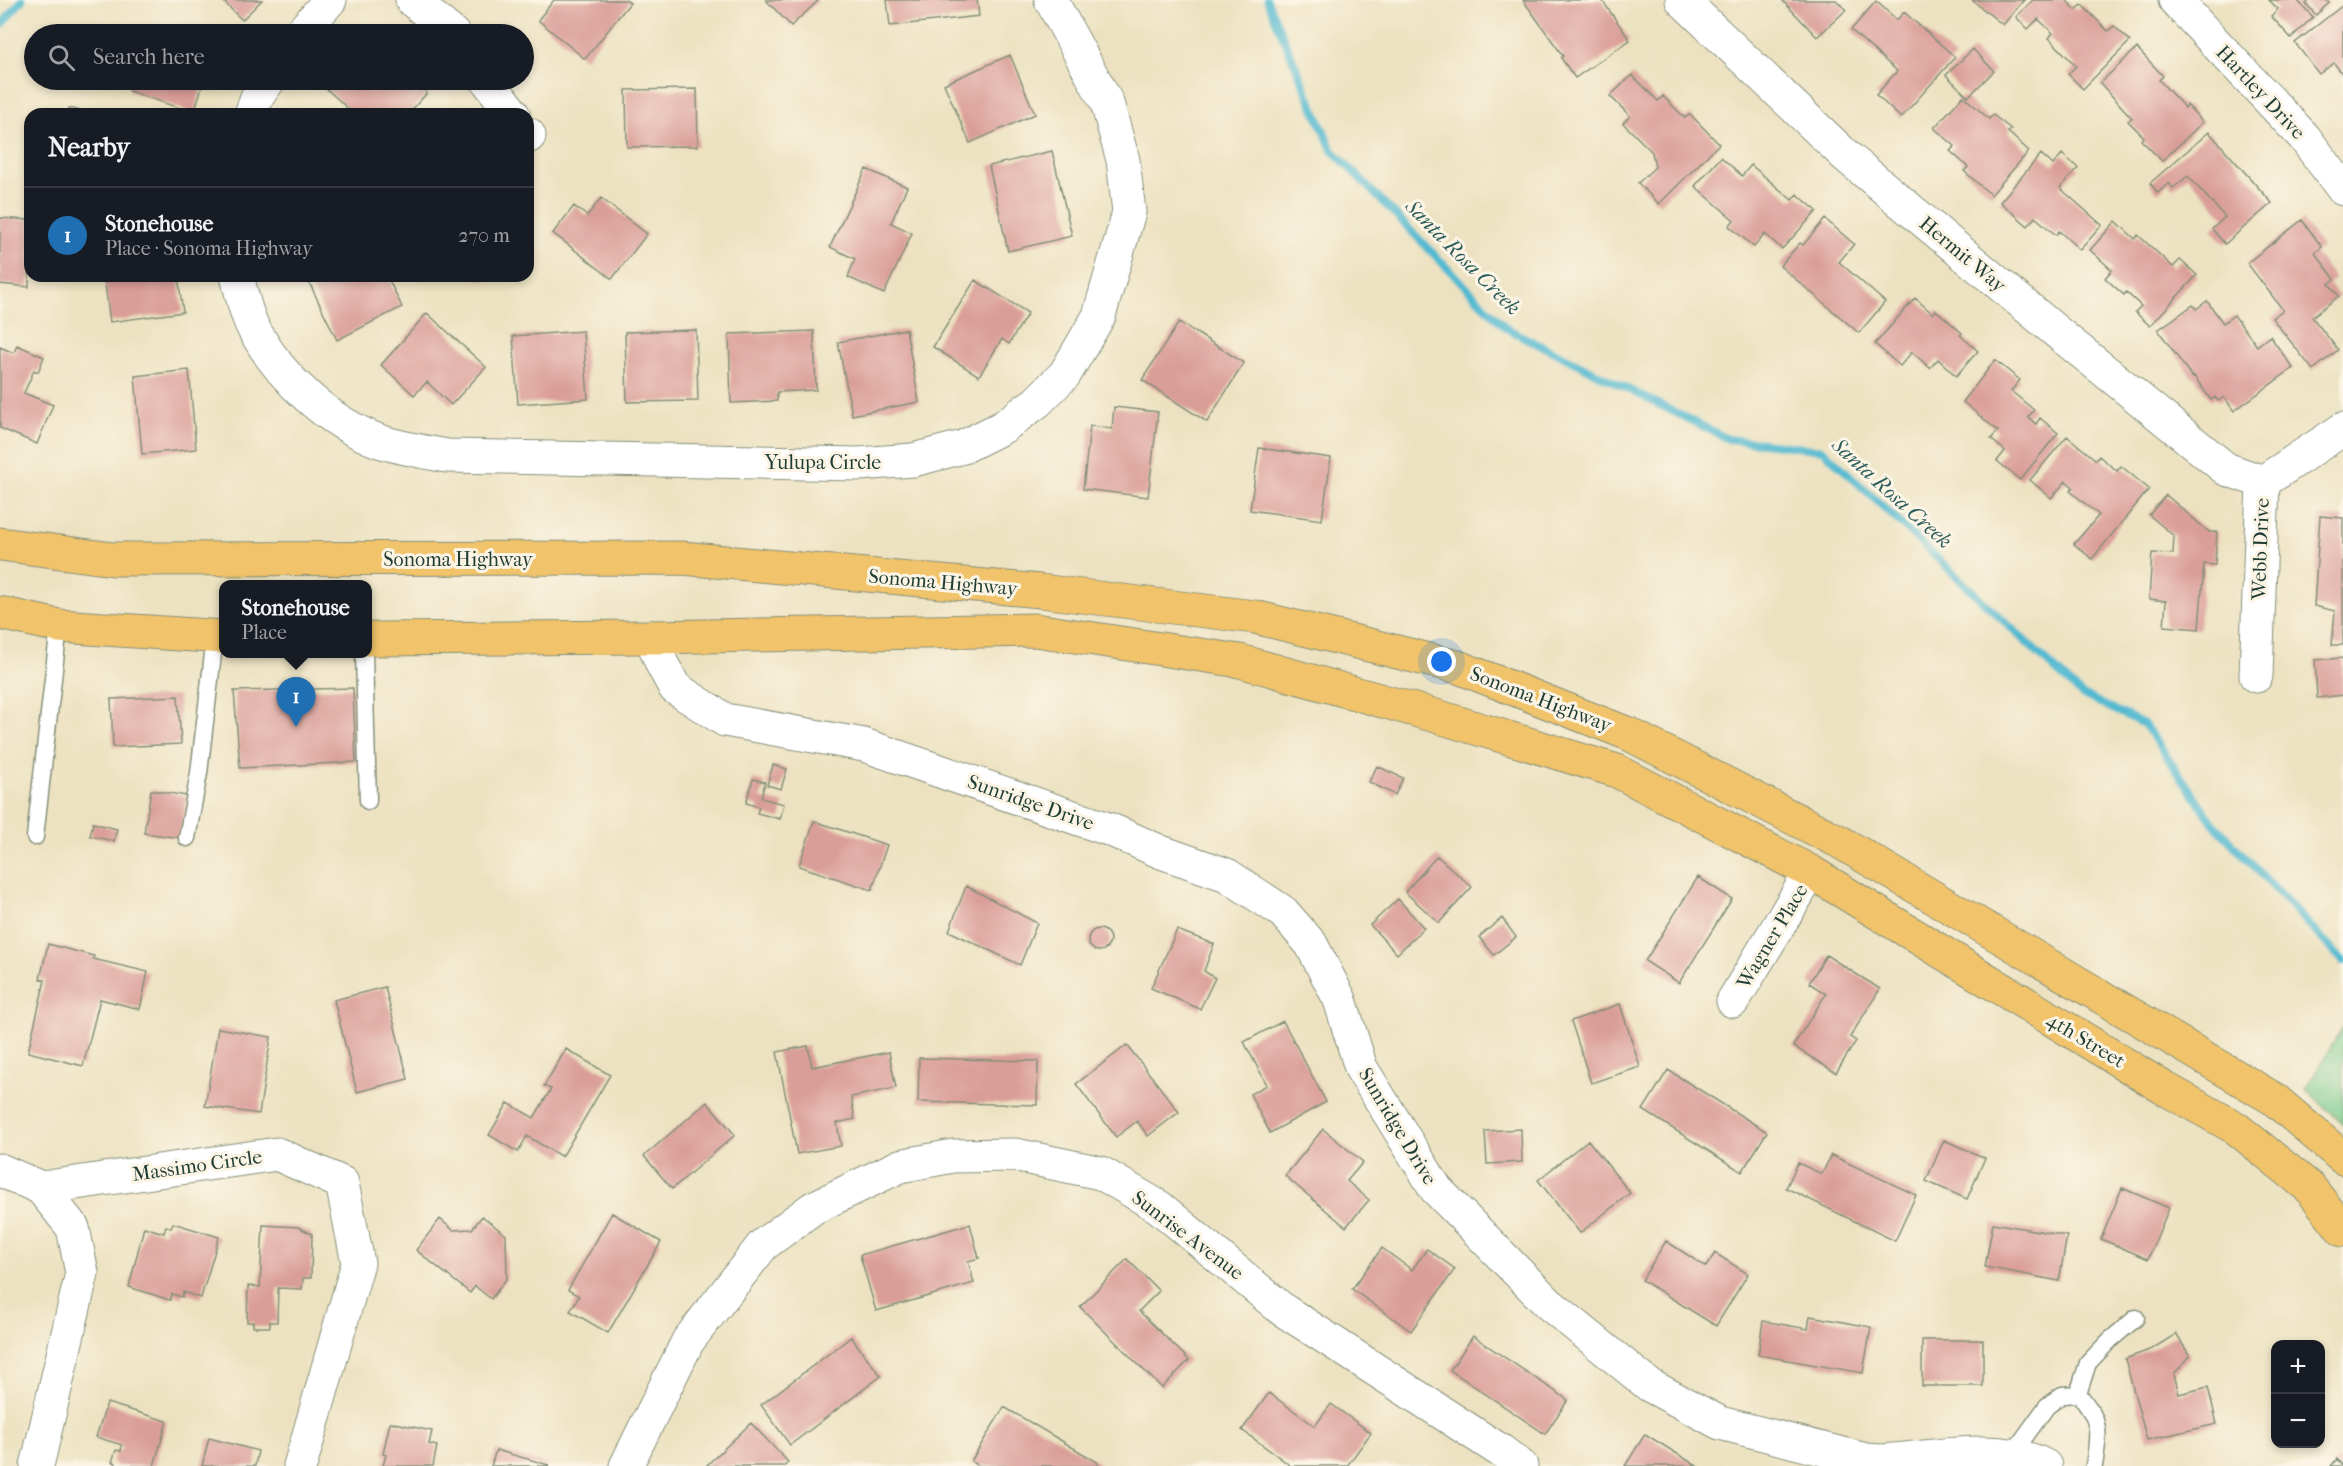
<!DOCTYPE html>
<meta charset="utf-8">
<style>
:root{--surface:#171b24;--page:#20242c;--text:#f1f3f6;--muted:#9ea1a6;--line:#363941;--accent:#1f6fb2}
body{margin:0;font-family:"IM FELL French Canon",serif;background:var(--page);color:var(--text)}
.controls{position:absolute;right:18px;bottom:18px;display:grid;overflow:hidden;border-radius:12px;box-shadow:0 3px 9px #0003}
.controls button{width:54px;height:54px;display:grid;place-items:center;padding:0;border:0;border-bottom:2px solid var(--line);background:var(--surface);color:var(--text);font:30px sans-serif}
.you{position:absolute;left:1442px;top:662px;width:21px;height:21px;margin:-15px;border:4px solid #fff;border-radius:50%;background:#1a73e8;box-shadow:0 0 0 9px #1a73e833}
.badge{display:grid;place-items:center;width:39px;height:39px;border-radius:50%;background:var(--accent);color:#fff;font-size:20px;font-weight:700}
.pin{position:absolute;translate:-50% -50px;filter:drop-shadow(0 2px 3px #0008)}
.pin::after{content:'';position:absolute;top:32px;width:21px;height:18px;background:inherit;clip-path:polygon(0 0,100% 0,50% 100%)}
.popup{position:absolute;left:219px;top:580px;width:153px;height:78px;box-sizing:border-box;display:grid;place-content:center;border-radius:12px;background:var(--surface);filter:drop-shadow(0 2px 4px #0005);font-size:20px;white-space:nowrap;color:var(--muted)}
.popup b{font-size:22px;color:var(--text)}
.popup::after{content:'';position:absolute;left:50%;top:100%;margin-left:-12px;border:12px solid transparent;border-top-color:var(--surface)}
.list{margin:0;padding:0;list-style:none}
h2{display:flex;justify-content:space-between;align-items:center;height:78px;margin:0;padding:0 24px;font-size:26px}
h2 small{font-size:20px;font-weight:400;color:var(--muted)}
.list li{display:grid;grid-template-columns:39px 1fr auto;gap:18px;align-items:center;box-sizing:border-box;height:96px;padding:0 24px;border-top:2px solid var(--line)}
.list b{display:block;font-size:22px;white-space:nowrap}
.list p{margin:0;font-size:20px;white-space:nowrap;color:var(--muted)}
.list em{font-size:20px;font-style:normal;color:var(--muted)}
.icon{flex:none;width:33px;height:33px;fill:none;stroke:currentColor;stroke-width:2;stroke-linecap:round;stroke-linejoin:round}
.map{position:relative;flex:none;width:2343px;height:1466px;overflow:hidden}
.search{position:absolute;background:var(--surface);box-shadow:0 3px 9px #0003;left:24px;top:24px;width:510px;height:66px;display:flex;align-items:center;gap:15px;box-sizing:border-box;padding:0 21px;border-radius:33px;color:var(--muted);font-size:22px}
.panel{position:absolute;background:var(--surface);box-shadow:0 3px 9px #0003;left:24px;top:108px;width:510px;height:174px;border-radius:18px}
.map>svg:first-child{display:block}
.green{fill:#79ca8c;stroke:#4c8460;stroke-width:1.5}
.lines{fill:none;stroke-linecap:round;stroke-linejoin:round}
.stream{stroke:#52b9d0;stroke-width:8}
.building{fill:#da9e98}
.lane-casing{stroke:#86907a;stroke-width:19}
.street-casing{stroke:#86907a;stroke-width:35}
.primary-casing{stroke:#86907a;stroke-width:35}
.lane{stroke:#fff;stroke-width:16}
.street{stroke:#fff;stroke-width:33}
.primary{stroke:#f1c36a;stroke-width:33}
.labels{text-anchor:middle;stroke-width:6;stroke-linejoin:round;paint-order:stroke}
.street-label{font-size:20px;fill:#1f3d34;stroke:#fcf5e5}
.water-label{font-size:21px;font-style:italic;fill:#2c5c5b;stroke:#fcf5e5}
</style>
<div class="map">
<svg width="2343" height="1466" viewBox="0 0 2343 1466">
<rect width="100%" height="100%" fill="#fcf5e5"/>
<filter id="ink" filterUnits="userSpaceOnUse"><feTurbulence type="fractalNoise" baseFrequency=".0167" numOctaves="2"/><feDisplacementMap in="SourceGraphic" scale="12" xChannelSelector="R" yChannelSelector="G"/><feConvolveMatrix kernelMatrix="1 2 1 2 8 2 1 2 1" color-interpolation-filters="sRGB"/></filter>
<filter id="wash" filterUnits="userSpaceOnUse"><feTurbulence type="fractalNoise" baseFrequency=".008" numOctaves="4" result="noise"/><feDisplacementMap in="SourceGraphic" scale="24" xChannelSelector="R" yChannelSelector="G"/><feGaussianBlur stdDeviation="1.35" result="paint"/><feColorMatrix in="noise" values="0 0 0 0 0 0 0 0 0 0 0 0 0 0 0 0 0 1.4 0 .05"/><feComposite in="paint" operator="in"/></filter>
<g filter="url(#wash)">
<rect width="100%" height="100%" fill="#ece2c1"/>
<!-- green -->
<path class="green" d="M 2343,1027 L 2343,1124 L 2306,1089 Z"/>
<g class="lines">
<!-- stream -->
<path class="stream" d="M 1267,0 L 1332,150 L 1506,328 L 1728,439 L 1823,450 L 2081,694 L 2144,724 L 2214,824 L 2343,961
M 0,26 L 22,0"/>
</g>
<g id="blocks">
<!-- building -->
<path class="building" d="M 222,0 L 262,0 L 242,20 Z
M 554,0 L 626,0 L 630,3 L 585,59 L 538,20 Z
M 766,0 L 819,0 L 791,26 Z
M 887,0 L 977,0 L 979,16 L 890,26 Z
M 1523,0 L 1602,0 L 1630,40 L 1575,78 L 1561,58 L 1563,56 Z
M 1782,0 L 1836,0 L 1846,10 L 1817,37 Z
M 1972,0 L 2024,0 L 2003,25 Z
M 2033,0 L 2066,0 L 2076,10 L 2082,5 L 2108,31 L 2114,26 L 2130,41 L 2083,89 L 2068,74 L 2076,66 L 2049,38 L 2053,33 L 2038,19 L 2028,29 L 2016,17 Z
M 2269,0 L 2297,0 L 2313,17 L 2291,38 L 2271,16 L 2278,9 Z
M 2310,0 L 2326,0 L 2329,3 L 2316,15 L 2306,4 Z
M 1876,1 L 1897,20 L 1904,12 L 1955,57 L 1901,118 L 1876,95 L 1897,71 L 1851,30 Z
M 2343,5 L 2343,75 L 2334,63 L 2319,74 L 2295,43 Z
M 2137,48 L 2163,76 L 2159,80 L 2185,108 L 2187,105 L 2203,122 L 2162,161 L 2141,140 L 2144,137 L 2128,121 L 2132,118 L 2100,83 Z
M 1973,49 L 1994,71 L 1968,97 L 1946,75 Z
M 1010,55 L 1035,114 L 970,143 L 944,84 Z
M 1632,75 L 1658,101 L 1663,96 L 1685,118 L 1690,114 L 1719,144 L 1659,204 L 1638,183 L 1655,167 L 1652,152 L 1623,123 L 1630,116 L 1610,96 Z
M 133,80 L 204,80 L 194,113 L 129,91 Z
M 323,80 L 413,80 L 427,93 L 408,114 L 354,114 L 320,83 Z
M 697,89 L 698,146 L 627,147 L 626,90 Z
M 1963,96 L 1989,119 L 1993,115 L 2011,129 L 2008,132 L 2029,151 L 1991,195 L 1964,171 L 1968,167 L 1950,151 L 1955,146 L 1934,128 Z
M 69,108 L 89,113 L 89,114 L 68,114 Z
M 2209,132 L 2272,203 L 2225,244 L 2212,229 L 2225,217 L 2188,176 L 2173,188 L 2169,183 L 2158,193 L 2150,183 Z
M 1052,151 L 1072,236 L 1008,251 L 989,166 Z
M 2041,154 L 2053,165 L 2062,154 L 2078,168 L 2060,188 L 2102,225 L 2080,250 L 2059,231 L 2056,235 L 2035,217 L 2028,226 L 2000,202 Z
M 1721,157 L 1742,176 L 1751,165 L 1792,200 L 1797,194 L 1817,211 L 1782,249 L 1765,234 L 1754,247 L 1729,226 L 1734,220 L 1695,186 Z
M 866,169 L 907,187 L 891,223 L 912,233 L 884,294 L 848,277 L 855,259 L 830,247 Z
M 601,198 L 647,234 L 612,279 L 553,233 L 574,206 L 587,216 Z
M 0,218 L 30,220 L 29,287 L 0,284 Z
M 1825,219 L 1854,244 L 1839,262 L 1885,302 L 1859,333 L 1780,266 L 1800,243 L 1803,245 Z
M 2302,220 L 2322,247 L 2315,253 L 2335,279 L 2329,284 L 2339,296 L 2312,317 L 2338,350 L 2313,370 L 2272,318 L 2283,310 L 2247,263 Z
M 2116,221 L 2135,239 L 2138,235 L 2173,267 L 2180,260 L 2197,275 L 2150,326 L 2135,312 L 2141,306 L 2126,292 L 2124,295 L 2105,278 L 2112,270 L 2090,250 Z
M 104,276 L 178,276 L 183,312 L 110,322 Z
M 306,276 L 387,276 L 402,307 L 337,340 Z
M 466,276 L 488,276 L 487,280 Z
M 975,280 L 1028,313 L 1009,344 L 1002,339 L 979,376 L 933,347 Z
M 1915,298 L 1933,314 L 1936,310 L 1962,333 L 1960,335 L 1978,351 L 1956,376 L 1938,359 L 1930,368 L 1912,352 L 1900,366 L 1875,344 Z
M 2207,301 L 2223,323 L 2234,315 L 2257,346 L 2270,336 L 2293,368 L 2234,411 L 2224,397 L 2218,401 L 2215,397 L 2211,400 L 2194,376 L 2192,377 L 2158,330 L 2193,305 L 2196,309 Z
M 427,313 L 486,367 L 451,405 L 427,382 L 414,395 L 381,365 Z
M 1179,322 L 1244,363 L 1207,422 L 1142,380 Z
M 906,329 L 919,402 L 852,415 L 838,342 Z
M 696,330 L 698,401 L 627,402 L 625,332 Z
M 583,331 L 588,399 L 518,404 L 513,336 Z
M 814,331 L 816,390 L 777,392 L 777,401 L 731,403 L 729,334 Z
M 17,345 L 44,357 L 38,372 L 34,370 L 24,393 L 53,405 L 37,444 L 0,428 L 0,347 L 14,353 Z
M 1995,360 L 2020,380 L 2011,391 L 2034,410 L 2028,417 L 2036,424 L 2040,418 L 2058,433 L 2020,480 L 1997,461 L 2005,451 L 1991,439 L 1998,431 L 1963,402 Z
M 189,370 L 196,449 L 142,454 L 135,376 Z
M 1114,407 L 1158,412 L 1148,497 L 1083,489 L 1090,426 L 1112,429 Z
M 2067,436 L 2096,460 L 2099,456 L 2117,471 L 2121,466 L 2149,489 L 2092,559 L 2074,544 L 2099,515 L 2070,491 L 2073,487 L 2066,481 L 2051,498 L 2030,480 Z
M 1259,448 L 1331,458 L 1322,520 L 1250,510 Z
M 2166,495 L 2209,532 L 2217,532 L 2215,565 L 2204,564 L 2199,629 L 2164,626 L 2166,601 L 2149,599 L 2152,553 L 2173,554 L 2174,536 L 2149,515 Z
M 2320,516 L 2343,518 L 2343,645 L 2332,645 L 2335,611 L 2314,606 Z
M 2343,658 L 2343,695 L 2317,698 L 2315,660 Z
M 353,688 L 356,762 L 240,768 L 234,691 Z
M 178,696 L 181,744 L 113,747 L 111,699 Z
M 773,765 L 787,769 L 781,789 L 767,785 Z
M 1377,766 L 1403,778 L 1395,795 L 1369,782 Z
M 753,779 L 765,782 L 761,798 L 784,804 L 780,819 L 757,813 L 759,807 L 746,803 Z
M 151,790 L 187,796 L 181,838 L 144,833 Z
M 814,821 L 887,845 L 872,890 L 799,866 Z
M 93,823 L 117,829 L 114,841 L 90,836 Z
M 1437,856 L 1472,887 L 1439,923 L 1405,892 Z
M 1698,877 L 1732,899 L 1679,983 L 1645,961 Z
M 966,886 L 1037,923 L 1020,965 L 949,931 Z
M 1398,899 L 1424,928 L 1397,954 L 1370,925 Z
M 1502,918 L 1516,937 L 1494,955 L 1479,937 Z
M1088 940a11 11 0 1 1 22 0a11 11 0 1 1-22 0Z
M 1177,930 L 1214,944 L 1204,971 L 1215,978 L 1200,1009 L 1151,988 Z
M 48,944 L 94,956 L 93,959 L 148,972 L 140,1009 L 100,999 L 83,1066 L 28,1052 L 45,980 L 40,979 Z
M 1826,955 L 1880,989 L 1850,1037 L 1856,1041 L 1836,1073 L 1793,1046 L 1826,994 L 1809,983 Z
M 385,987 L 408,1079 L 357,1092 L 334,1000 Z
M 1620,1004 L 1640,1067 L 1591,1083 L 1571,1021 Z
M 1283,1021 L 1326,1102 L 1270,1133 L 1250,1094 L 1267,1085 L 1244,1042 Z
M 218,1028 L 271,1037 L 259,1114 L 205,1106 Z
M 1127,1045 L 1179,1112 L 1148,1136 L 1137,1121 L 1116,1137 L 1076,1084 Z
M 808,1046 L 812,1067 L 889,1052 L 896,1088 L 851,1097 L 855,1119 L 837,1123 L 841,1146 L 797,1154 L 777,1052 Z
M 566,1049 L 610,1075 L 562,1157 L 527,1136 L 518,1152 L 489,1135 L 508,1103 L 534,1118 L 551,1089 L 544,1086 Z
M 919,1058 L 1038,1061 L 1037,1105 L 918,1102 Z
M 1668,1070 L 1767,1132 L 1742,1172 L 1643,1110 Z
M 707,1102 L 735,1135 L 672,1189 L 644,1156 Z
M 1323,1129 L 1363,1162 L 1347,1181 L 1369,1200 L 1346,1227 L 1285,1176 Z
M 1521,1129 L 1522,1162 L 1487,1164 L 1485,1131 Z
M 1588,1140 L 1630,1193 L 1580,1233 L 1538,1180 Z
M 1944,1140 L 1985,1158 L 1967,1199 L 1926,1181 Z
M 1831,1155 L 1916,1195 L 1895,1241 L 1786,1188 L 1798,1163 L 1822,1174 Z
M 2122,1188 L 2169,1208 L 2148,1259 L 2101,1239 Z
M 612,1213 L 661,1242 L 608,1333 L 570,1311 L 579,1296 L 568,1290 Z
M 482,1216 L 506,1235 L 507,1278 L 491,1299 L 475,1286 L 470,1293 L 416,1250 L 440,1219 L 453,1230 L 472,1229 Z
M 173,1223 L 219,1237 L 201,1298 L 183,1292 L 182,1297 L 172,1294 L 170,1300 L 129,1287 L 144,1227 L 164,1233 L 166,1226 L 171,1228 Z
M 1993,1223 L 2067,1236 L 2059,1281 L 1985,1267 Z
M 970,1224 L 979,1258 L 968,1261 L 974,1283 L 876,1311 L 860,1255 Z
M 263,1225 L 298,1227 L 312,1234 L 311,1278 L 303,1278 L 302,1289 L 278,1288 L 277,1322 L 270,1322 L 270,1327 L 253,1327 L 253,1322 L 247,1322 L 248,1286 L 260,1287 Z
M 1666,1241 L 1706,1267 L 1715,1253 L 1748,1274 L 1716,1326 L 1642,1280 Z
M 1382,1248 L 1412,1270 L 1427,1249 L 1455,1269 L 1411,1331 L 1352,1289 Z
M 1127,1259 L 1159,1291 L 1139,1311 L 1189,1360 L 1162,1388 L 1080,1307 Z
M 1810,1316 L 1871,1327 L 1863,1373 L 1758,1355 L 1763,1321 L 1808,1329 Z
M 2176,1334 L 2190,1356 L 2174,1374 L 2179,1394 L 2208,1387 L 2217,1424 L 2147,1440 L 2125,1359 L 2152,1349 Z
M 1473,1336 L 1568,1400 L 1545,1434 L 1450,1370 Z
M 851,1337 L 881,1376 L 790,1445 L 761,1405 Z
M 1922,1340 L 1983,1340 L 1983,1386 L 1922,1386 Z
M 1269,1393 L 1315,1426 L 1331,1404 L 1371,1433 L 1347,1466 L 1291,1466 L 1242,1430 Z
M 107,1403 L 167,1421 L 154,1466 L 115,1466 L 116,1463 L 112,1462 L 116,1450 L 121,1451 L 122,1445 L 96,1437 Z
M 1004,1407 L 1099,1463 L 1097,1466 L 979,1466 L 971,1461 Z
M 390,1422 L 432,1431 L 429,1444 L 437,1446 L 433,1466 L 383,1466 L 386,1455 L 383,1454 Z
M 751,1423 L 788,1462 L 785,1466 L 706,1466 Z
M 1645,1434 L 1697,1466 L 1625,1466 Z
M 209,1438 L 258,1451 L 255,1466 L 202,1466 Z
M 496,1450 L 549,1465 L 549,1466 L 491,1466 Z
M 2337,1459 L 2343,1466 L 2331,1466 Z"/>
</g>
</g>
<g filter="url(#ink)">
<use href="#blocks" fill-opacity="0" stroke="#86907a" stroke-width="1.5"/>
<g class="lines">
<defs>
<path id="lane" d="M 364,654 L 368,801
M 35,837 L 59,626
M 187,838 L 199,773 L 215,637
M 2078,1394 C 2102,1421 2099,1432 2094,1466
M 2011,1456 L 2047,1406 L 2062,1395 L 2078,1394 L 2088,1363 L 2110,1340 L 2136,1318"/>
<path id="street" d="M 412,0 L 453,34
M 1682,0 L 1846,156 L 2058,333 L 2226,469 L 2263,482
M 2175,0 L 2304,137 L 2343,189
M 300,34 L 330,0
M 487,80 L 513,114
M 251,114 L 257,97 L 269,80
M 528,134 L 529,136
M 237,276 C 242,294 246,317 256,333 C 282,379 328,422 379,441 C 401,448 424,452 447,456 L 859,464 L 913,460 L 963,447 L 1003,427 L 1037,402 L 1065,374 L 1099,316 L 1129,212 L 1123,160 L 1107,103 L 1051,0
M 651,637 L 662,664 L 675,688 L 725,720 L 864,745 L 1111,830 L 1161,852 L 1227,875 L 1283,912 L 1311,944 L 1340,1000 L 1361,1068 L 1436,1189 L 1548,1303 L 1649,1385 L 1720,1423 L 1866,1460 L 1882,1461 C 1930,1458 2002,1442 2045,1466
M 2256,676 L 2263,482 L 2343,429
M 1733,1001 L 1811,872
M 0,1170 L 41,1188 L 73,1228 L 82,1273 L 37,1466
M 41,1188 L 277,1154 L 342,1183 L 358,1263 L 300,1466
M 626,1466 L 688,1341 L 763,1245 L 813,1208 L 900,1166 L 953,1156 L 1015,1155 L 1101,1173 L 1159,1207 L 1283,1310 L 1501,1451 L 1521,1466"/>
<path id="primary" d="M 0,544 L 113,559 L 682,558 L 1040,591 L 1255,617 L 1458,667 L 1629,734 L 1840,842 L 2274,1099 L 2343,1158
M 0,613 L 59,626 L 224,637
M 368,639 L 651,637 L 1035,630 L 1240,661 L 1436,716 L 1617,771 L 1811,872 L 2164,1088 L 2236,1128 L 2310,1188 L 2343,1230"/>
</defs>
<!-- lane casing -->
<use href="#lane" class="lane-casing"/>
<!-- street casing -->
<use href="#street" class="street-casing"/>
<!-- primary casing -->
<use href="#primary" class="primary-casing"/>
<!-- lane -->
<use href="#lane" class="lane"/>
<!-- street -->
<use href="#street" class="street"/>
<!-- primary -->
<use href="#primary" class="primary"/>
</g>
</g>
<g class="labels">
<!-- street labels -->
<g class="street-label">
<text transform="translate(2261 92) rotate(47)" y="7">Hartley Drive</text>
<text transform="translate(1963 254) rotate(40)" y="7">Hermit Way</text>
<text x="823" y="469">Yulupa Circle</text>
<text transform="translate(2260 549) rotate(-88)" y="7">Webb Drive</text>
<text x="458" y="566">Sonoma Highway</text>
<text transform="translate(943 582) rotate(5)" y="7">Sonoma Highway</text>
<text transform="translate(1541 699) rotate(21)" y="7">Sonoma Highway</text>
<text transform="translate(1031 802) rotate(19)" y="7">Sunridge Drive</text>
<text transform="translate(1772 936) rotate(-59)" y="7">Wagner Place</text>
<text transform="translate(2086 1040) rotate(31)" y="7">4th Street</text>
<text transform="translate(1398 1126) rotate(59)" y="7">Sunridge Drive</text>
<text transform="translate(197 1165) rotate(-8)" y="7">Massimo Circle</text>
<text transform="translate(1188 1235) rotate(37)" y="7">Sunrise Avenue</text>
</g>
<!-- water labels -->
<g class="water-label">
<text transform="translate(1463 257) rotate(45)" y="7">Santa Rosa Creek</text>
<text transform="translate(1892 493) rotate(42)" y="7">Santa Rosa Creek</text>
</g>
</g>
</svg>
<div class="controls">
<button>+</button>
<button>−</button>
</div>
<div class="you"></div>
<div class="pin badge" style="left:296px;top:727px">1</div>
<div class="popup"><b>Stonehouse</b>Place</div>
<div class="search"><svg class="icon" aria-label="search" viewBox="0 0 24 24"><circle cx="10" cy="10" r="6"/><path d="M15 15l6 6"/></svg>Search here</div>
<section class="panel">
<h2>Nearby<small></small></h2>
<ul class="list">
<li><span class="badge">1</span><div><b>Stonehouse</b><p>Place · Sonoma Highway</p></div><em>270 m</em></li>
</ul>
</section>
</div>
